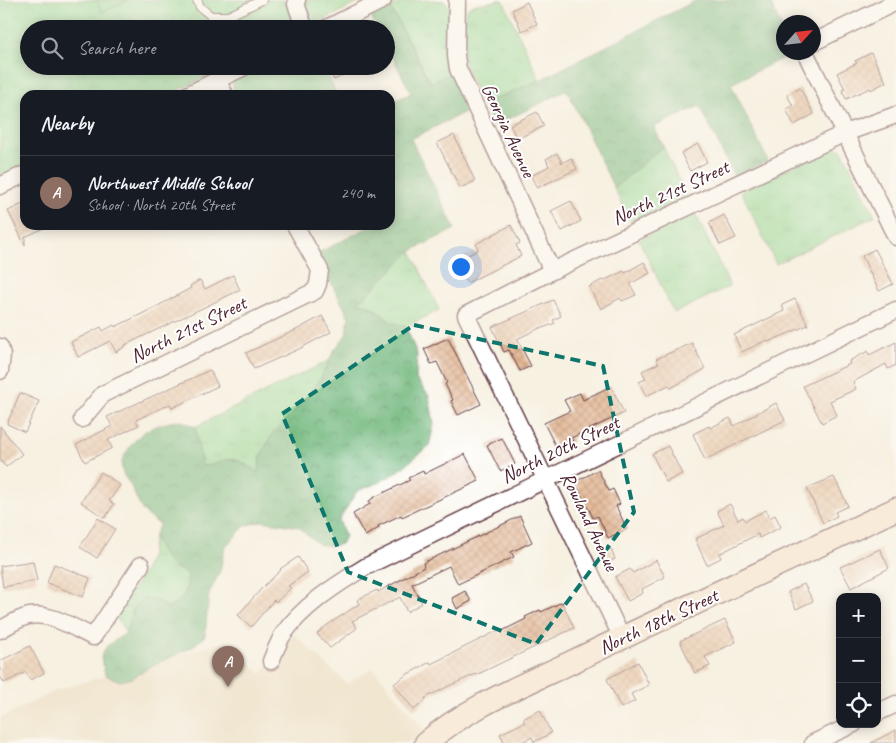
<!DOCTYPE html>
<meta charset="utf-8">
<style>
:root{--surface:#171b24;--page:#20242c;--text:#f1f3f6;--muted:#9ea1a6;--line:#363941;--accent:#1f6fb2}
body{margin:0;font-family:Caveat,sans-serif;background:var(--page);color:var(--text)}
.controls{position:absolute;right:15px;bottom:15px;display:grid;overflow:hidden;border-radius:10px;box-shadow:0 2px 12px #0003}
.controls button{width:45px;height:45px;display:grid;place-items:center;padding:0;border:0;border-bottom:1px solid var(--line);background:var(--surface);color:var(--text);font:25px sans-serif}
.compass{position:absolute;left:776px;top:15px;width:45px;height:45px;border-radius:50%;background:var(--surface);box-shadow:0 2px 12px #0003;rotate:63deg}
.you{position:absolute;left:460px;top:266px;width:18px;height:18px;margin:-12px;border:4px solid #fff;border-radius:50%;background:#1a73e8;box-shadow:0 0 0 8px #1a73e833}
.badge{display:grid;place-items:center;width:32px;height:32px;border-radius:50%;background:var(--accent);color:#fff;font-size:16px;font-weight:700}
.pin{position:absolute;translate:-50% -41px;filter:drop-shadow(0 1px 2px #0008)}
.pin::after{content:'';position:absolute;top:26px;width:18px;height:15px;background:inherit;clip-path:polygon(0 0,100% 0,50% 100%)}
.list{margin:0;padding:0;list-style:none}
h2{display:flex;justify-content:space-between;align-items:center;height:65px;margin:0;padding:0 20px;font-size:21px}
h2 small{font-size:16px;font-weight:400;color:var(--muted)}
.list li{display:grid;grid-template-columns:32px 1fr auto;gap:15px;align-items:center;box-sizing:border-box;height:75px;padding:0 20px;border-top:1px solid var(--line)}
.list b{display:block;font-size:19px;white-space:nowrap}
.list p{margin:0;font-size:16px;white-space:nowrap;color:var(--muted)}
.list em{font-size:16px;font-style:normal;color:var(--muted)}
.icon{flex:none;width:28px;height:28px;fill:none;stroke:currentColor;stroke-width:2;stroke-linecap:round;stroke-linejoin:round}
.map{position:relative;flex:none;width:896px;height:743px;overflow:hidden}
.search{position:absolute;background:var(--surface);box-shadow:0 2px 12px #0003;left:20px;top:20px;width:375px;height:55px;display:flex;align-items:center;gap:12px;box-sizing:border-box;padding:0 18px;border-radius:28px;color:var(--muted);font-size:19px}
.panel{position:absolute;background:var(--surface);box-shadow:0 2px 12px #0003;left:20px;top:90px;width:375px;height:140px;border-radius:15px}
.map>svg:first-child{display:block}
.built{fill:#e8d9ba}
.grass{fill:url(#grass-tufts);stroke:#6c7b5f}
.forest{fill:url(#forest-crowns);stroke:#5e6c54}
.park{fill:url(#park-crowns);stroke:#6c7b5f}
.garden{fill:#8ed793;stroke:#6c7b5f}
.building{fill:url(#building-cross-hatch)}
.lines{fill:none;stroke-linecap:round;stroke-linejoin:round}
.lane-casing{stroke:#643e46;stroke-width:10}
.street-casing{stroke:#643e46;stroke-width:19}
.secondary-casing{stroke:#643e46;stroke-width:25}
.lane{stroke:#fff;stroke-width:8}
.street{stroke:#fff;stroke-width:16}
.secondary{stroke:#fbe5cf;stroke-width:22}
.marked{fill:none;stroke:#0f766e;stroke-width:4;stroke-dasharray:10 6;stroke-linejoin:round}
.labels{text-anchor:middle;stroke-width:4;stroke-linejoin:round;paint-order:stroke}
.street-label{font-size:20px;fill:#4a1f2b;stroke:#fff}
</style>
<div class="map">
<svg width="896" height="743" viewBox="0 0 896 743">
<defs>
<pattern id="grass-tufts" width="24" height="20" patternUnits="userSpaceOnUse" patternTransform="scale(1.25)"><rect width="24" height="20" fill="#8ed793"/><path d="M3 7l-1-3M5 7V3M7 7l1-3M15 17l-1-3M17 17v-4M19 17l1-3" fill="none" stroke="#7cb87f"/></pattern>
<pattern id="forest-crowns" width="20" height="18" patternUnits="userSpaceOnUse" patternTransform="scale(1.25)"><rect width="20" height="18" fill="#72b87d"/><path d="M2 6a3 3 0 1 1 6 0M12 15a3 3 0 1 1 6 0" fill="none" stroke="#609567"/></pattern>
<pattern id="park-crowns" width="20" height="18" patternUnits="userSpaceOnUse" patternTransform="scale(1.25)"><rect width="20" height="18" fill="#8ed793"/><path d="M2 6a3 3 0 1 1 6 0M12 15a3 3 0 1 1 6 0" fill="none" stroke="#7cb87f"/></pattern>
<pattern id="building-cross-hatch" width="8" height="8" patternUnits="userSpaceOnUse" patternTransform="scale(1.25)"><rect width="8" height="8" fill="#e4ba98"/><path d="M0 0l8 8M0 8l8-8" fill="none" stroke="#c59f83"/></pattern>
</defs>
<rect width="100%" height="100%" fill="#fff"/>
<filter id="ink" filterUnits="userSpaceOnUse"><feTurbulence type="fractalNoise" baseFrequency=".02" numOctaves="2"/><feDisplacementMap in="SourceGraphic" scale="10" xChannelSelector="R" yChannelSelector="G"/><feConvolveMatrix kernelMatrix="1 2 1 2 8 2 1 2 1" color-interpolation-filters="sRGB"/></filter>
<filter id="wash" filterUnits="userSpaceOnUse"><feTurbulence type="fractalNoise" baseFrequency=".0096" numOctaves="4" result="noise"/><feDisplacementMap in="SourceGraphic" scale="20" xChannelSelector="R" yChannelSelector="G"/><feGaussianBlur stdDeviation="1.12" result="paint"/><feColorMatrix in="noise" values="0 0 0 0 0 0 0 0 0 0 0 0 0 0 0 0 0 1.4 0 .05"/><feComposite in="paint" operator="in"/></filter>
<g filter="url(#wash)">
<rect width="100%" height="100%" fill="#f7f1e2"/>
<!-- built -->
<path class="built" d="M 294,634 L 347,684 L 373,668 L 425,730 L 411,743 L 0,743 L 0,718 L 57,690 L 226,641 L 261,674 Z"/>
<!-- grass -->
<path class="grass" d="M 432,0 L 444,1 L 449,7 L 448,62 L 450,73 L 431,83 L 390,6 L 408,1 Z
M 497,0 L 503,0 L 540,80 L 483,104 C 478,92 467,76 465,65 C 463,56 462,13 468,8 C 475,2 489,4 497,0 Z
M 263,66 L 322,66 L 335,91 L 316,95 L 236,95 L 233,84 L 235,79 Z
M 663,146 L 687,197 L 631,223 L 614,188 Z
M 835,147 L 842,150 L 875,216 L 776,264 L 741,191 Z
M 695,213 L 730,286 L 674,313 L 639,240 Z
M 411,251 L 439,310 L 406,327 L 391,322 L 370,305 L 357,303 Z
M 330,360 L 321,378 L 294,412 L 273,434 L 261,455 L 259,473 C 250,467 238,457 226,460 C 217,462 212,466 202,466 L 195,427 Z
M 154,536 L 161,552 L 173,567 L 188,574 C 187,593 185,599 168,608 L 156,600 L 134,606 L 126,633 L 115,615 L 142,576 L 151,555 Z"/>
<!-- forest -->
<path class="forest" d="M 697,0 L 769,0 L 783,30 L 784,52 L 793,53 L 731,84 L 768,161 L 734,176 L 700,106 L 654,127 L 663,146 L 614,188 L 567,90 L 494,126 L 483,104 L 540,80 Z
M 390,6 L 430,83 L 450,73 L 469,110 L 411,139 L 455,229 L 411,251 L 358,303 L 370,305 L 391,322 L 406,327 L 417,354 L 416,379 L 429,396 L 434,424 L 429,446 L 397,472 L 380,482 L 357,491 L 339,520 L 345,536 L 341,544 L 331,546 L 318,544 L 299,527 L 262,521 L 245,526 L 225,547 L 220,571 L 209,594 L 205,636 L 191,648 L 153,665 L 133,678 L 120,681 L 105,675 L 101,656 L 107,646 L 126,633 L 134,606 L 145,597 L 156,600 L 168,608 C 185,599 187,593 188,574 L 173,567 L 161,552 L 154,536 L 160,524 C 140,514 140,505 131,486 C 126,478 120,473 122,462 C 123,454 137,437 144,432 C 150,427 173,420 181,421 C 185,422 191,425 195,427 L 202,466 C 212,466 217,462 226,460 C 238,457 250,467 259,473 L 261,455 L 273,433 L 294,412 L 321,378 L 333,352 L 346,335 L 349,317 L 316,254 L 373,225 L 390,225 L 390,103 L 411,93 L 386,45 L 386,29 L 378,29 L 370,15 Z"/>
<!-- park -->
<path class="park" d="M 0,0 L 364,0 L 305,29 L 29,29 L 29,66 L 228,66 L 168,95 L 25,95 L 25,164 L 0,177 Z"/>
<!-- garden -->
<path class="garden" d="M 96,0 L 128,0 L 102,12 Z"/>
<g id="blocks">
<!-- building -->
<path class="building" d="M 527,2 L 537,24 L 522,31 L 512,10 Z
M 871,53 L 886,82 L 871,90 L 870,88 L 846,99 L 842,90 L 845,89 L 837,73 L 857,63 L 855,61 Z
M 327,66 L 362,66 L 334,80 Z
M 800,88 L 814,114 L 794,125 L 786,109 L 793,106 L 787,95 Z
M 537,112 L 544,126 L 517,139 L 510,125 Z
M 454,135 L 475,181 L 460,188 L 437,143 Z
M 698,144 L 707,162 L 690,171 L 681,153 Z
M 557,153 L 562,163 L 571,158 L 577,169 L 537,188 L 531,176 L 549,166 L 546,159 Z
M 571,201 L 581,221 L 562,231 L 551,211 Z
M 25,203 L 25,225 L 50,225 L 25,237 L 25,245 L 8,211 Z
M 724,215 L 736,238 L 720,245 L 709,223 Z
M 511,225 L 520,243 L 516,245 L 521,256 L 467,283 L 456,261 L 478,250 L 476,244 Z
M 875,249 L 893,284 L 879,291 L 862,256 Z
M 644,262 L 650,273 L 630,284 L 636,295 L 622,301 L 620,298 L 601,309 L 589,287 L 602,280 L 603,281 L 624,271 L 625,273 Z
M 233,275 L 240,290 L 125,345 L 126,346 L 116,352 L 110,341 L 78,357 L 71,342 L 101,327 L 103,331 L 114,325 L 115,327 L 156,307 L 191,288 L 190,286 L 200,280 L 205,289 Z
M 795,299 L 808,325 L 768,342 L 767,340 L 742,352 L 734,335 L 784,311 L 782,305 Z
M 553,300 L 561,316 L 553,320 L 555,323 L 543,328 L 542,327 L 517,339 L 531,366 L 520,371 L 509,350 L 504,352 L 492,327 Z
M 322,316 L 331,332 L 299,349 L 254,369 L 246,353 L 296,330 Z
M 448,338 L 481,404 L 458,415 L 451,401 L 453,400 L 445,384 L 447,383 L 437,362 L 431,364 L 424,349 Z
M 896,342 L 896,365 L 888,369 L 886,364 L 853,382 L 856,389 L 830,401 L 837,415 L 822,423 L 803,386 L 850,364 L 849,361 L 868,351 L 869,355 Z
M 692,343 L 705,369 L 671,388 L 669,385 L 646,396 L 639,382 L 646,379 L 642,371 L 659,363 L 656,359 Z
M 210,370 L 218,386 L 172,408 L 170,404 L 136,420 L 139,425 L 108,440 L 112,448 L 85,462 L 76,445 L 112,426 L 107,417 Z
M 611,386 L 624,413 L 571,438 L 573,441 L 557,449 L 544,423 L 570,411 L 564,400 L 580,393 L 583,400 Z
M 20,393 L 39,401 L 25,432 L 7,424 Z
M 776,403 L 785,420 L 705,460 L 693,434 L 709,426 L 710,428 L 730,418 L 734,426 Z
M 0,426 L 22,454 L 6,467 L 0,460 Z
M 502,438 L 515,464 L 500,471 L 487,445 Z
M 668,446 L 682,474 L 666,482 L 652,454 Z
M 465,454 L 479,481 L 402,517 L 401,515 L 378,526 L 379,528 L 365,536 L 353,514 L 370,504 L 369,501 L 375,497 L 410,480 L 408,478 L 423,471 L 424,474 Z
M 598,470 L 609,491 L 613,489 L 620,504 L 616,506 L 627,529 L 608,538 L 598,516 L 593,518 L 575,482 Z
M 101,472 L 120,485 L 109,501 L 114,504 L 105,518 L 81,502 Z
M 834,477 L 848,506 L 835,512 L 837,516 L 823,523 L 807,488 Z
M 730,504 L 738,520 L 743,517 L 745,521 L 766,510 L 770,518 L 775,515 L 781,527 L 759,538 L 758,534 L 719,554 L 721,558 L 707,565 L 695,539 L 724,525 L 717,511 Z
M 520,516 L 532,542 L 511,552 L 514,557 L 458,584 L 449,566 L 412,584 L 422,603 L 407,612 L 400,597 L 352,621 L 357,628 L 330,648 L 317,634 L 326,626 L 359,604 L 357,600 L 377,590 L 378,592 L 424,567 L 423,563 Z
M 98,518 L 115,529 L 97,558 L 80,547 Z
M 611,549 L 615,559 L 605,563 L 601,553 Z
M 880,549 L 889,568 L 851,588 L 840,567 Z
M 298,557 L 308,572 L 288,586 L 291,588 L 276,602 L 274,600 L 251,627 L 238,615 L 262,588 L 281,570 L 280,569 Z
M 656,560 L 665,577 L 642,589 L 643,593 L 628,601 L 615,577 L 630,569 L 633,573 Z
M 33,561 L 37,581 L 3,587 L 0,566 Z
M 54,564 L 90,578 L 83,597 L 47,583 Z
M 804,584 L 813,601 L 796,609 L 788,592 Z
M 465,591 L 471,601 L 457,609 L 452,598 Z
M 562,602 L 574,628 L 476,675 L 476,674 L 449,686 L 425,698 L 426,700 L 414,710 L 394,684 L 406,675 L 430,662 L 431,664 L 499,630 L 500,632 L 526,619 L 525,617 L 540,610 L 541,612 Z
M 725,620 L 736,642 L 705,657 L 710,666 L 695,673 L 680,641 Z
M 30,646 L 44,673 L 30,680 L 26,672 L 4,683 L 0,676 L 0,661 Z
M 638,662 L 649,685 L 631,694 L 635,701 L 621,708 L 607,679 Z
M 540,710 L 551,733 L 534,742 L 532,737 L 520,743 L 505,743 L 500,734 L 525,722 L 523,719 Z
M 896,730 L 896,743 L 871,743 Z"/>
</g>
</g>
<g filter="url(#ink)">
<use href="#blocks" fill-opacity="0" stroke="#643e46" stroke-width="1"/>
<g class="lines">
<defs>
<path id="lane" d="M 197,0 L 200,7 L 211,16 L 228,16 L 262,0"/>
<path id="street" d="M 297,0 L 296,4 L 305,29
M 457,0 L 456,56 L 458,69 L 552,271
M 325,29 L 383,0
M 814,42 L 896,2
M 805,52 L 896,237
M 217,80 L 225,95
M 187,95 L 246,66
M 0,186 L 25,174
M 0,347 L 2,355 L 0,371
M 82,419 L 103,394 L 315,291 L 318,284 L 320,270 L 295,225
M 0,630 C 9,625 19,618 29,616 C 50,612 74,628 93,637 L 141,565
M 622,638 L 466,315 L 552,271 L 845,133 L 896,115
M 271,661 C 274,653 278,644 282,636 C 301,607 336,585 365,567 L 896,310
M 877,713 L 896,704
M 813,743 L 854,724"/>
<path id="secondary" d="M 426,743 C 465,708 526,684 574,661 C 681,609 789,560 896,509"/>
</defs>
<!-- lane casing -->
<use href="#lane" class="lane-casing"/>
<!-- street casing -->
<use href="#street" class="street-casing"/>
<!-- secondary casing -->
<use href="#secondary" class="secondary-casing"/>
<!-- lane -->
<use href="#lane" class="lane"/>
<!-- street -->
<use href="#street" class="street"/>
<!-- secondary -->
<use href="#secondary" class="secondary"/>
</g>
</g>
<!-- marked area -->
<path d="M0 0H896V743H0ZM 414,325 L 603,366 L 634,512 L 536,644 L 348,572 L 282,414 Z" fill="#f7f1e2" fill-opacity=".55" fill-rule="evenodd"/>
<path class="marked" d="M 414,325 L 603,366 L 634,512 L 536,644 L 348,572 L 282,414 Z"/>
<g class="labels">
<!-- street labels -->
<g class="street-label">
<text transform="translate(509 130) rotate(65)" y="7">Georgia Avenue</text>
<text transform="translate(670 192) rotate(-25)" y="7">North 21st Street</text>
<text transform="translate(188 329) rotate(-26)" y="7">North 21st Street</text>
<text transform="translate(560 449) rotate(-26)" y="7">North 20th Street</text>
<text transform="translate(590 521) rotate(64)" y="7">Rowland Avenue</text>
<text transform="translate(658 621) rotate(-25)" y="7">North 18th Street</text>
</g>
</g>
</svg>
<div class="controls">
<button>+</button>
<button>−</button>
<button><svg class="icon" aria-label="locate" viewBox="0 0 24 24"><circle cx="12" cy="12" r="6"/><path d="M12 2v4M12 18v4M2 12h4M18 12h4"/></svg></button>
</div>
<svg class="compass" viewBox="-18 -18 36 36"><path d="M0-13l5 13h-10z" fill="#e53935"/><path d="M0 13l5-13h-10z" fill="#9ea1a6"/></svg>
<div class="you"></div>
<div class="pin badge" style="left:228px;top:687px;background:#8d6e63">A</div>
<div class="search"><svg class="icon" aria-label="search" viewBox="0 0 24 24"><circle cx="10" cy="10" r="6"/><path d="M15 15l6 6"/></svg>Search here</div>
<section class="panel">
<h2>Nearby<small></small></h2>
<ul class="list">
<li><span class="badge" style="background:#8d6e63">A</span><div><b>Northwest Middle School</b><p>School · North 20th Street</p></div><em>240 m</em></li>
</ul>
</section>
</div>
